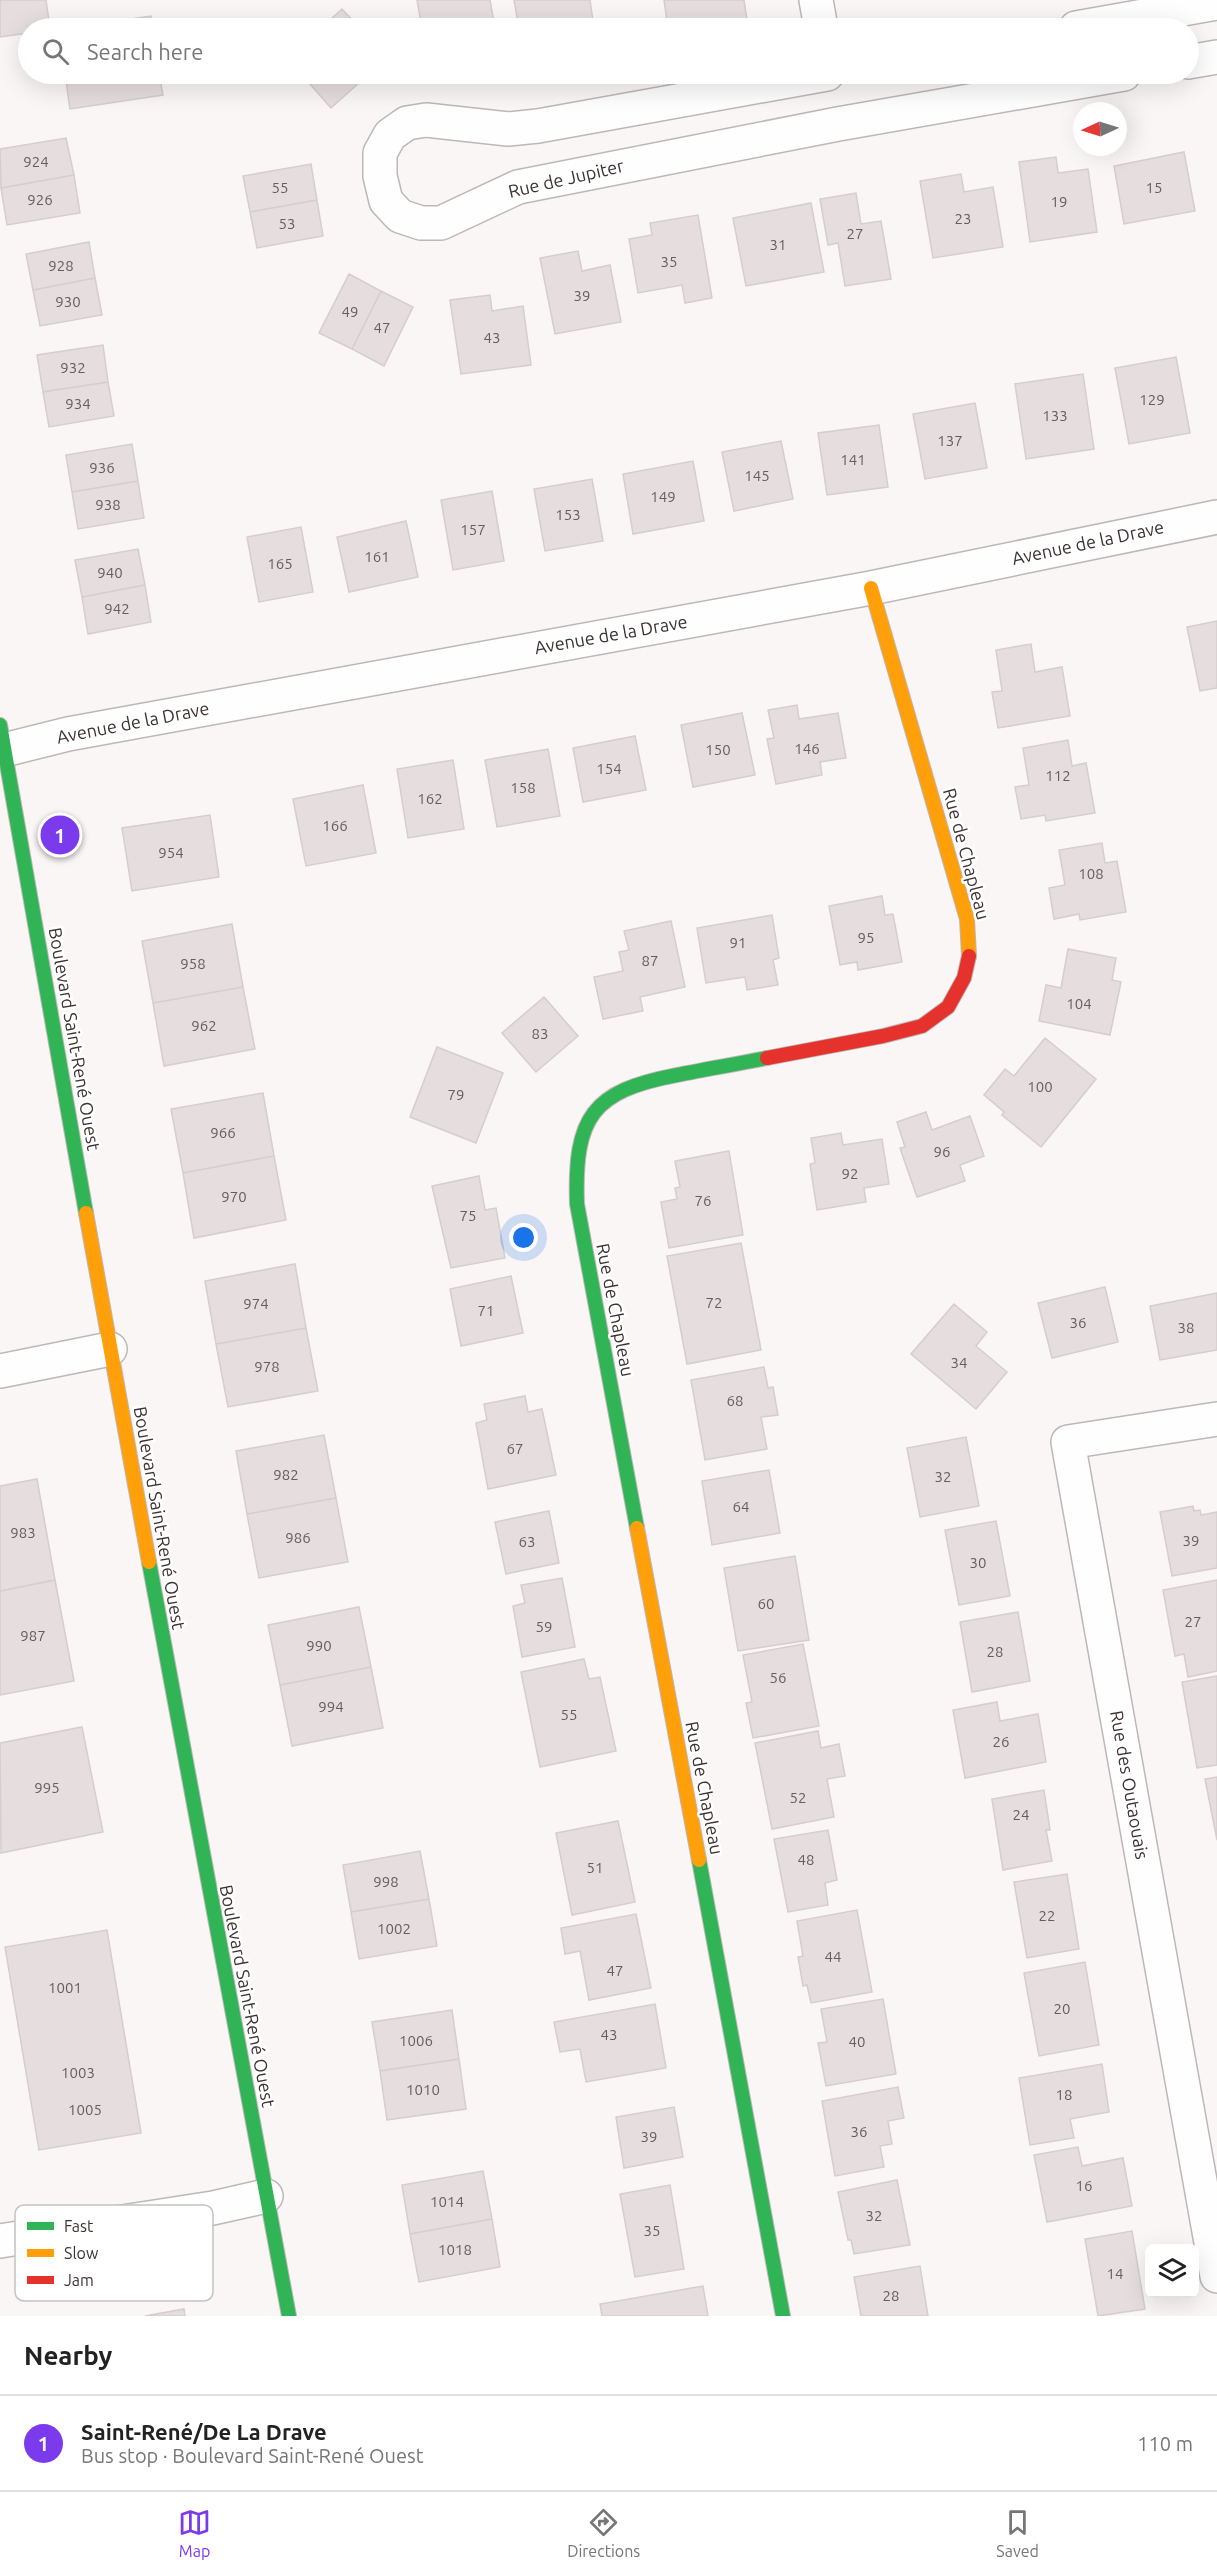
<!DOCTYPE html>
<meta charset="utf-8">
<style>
:root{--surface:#fff;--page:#f2f2f2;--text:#222;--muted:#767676;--line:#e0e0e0;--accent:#7c3aed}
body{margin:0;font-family:Ubuntu,sans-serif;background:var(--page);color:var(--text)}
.controls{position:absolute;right:18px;bottom:18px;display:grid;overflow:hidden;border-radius:9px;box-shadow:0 6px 24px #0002}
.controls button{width:54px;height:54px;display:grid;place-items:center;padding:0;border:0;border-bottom:2px solid var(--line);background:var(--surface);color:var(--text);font:30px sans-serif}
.compass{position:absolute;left:1073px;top:102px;width:54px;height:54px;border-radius:50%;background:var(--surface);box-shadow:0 6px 24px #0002;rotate:266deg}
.you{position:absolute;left:524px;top:1238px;width:21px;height:21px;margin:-15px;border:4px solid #fff;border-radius:50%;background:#1a73e8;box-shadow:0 0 0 9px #1a73e833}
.badge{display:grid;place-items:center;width:39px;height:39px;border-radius:50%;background:var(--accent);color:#fff;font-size:20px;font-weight:700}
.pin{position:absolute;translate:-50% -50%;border:3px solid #fff;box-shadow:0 2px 6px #0006}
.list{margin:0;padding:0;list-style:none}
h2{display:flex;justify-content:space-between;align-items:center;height:78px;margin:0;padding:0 24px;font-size:26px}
h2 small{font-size:20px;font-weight:400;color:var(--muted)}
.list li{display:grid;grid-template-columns:39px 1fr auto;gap:18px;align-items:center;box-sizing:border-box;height:96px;padding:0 24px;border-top:2px solid var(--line)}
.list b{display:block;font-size:22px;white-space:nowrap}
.list p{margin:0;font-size:20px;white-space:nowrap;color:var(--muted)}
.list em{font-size:20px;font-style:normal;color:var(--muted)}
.icon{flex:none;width:33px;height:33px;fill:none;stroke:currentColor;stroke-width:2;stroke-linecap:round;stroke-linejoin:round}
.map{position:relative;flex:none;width:1217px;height:2316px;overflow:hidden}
.search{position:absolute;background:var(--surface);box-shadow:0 6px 24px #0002;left:18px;right:18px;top:18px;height:66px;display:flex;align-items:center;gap:15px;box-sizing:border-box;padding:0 21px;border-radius:33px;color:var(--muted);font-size:22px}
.sheet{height:174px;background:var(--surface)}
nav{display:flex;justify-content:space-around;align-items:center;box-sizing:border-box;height:84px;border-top:2px solid var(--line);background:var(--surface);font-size:16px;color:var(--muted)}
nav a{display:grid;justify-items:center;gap:3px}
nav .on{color:var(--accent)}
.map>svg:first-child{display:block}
.building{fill:#e5ddde;stroke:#d5cdce;stroke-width:1.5}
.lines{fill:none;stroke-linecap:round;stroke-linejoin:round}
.street-casing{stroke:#beb7b7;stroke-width:36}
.fast-casing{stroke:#beb7b7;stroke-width:16}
.slow-casing{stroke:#beb7b7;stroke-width:16}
.jam-casing{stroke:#beb7b7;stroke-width:16}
.street{stroke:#fefefe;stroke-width:33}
.fast{stroke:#30b455;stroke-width:14}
.slow{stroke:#ff9f0a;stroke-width:14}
.jam{stroke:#e5322d;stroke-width:14}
.labels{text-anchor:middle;stroke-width:5;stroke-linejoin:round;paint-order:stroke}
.number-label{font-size:15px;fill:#665d5d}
.street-label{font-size:18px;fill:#3c3232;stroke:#fff}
.key{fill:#fff;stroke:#c4c2c2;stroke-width:1.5}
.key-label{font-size:16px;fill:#3c3232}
</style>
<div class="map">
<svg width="1217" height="2316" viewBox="0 0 1217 2316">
<rect width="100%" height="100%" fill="#fbf6f6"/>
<!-- building -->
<path class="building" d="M 0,0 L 46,0 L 50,28 L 28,28 L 28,33 L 0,37 Z
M 417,0 L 490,0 L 495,28 L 422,28 Z
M 514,0 L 590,0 L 594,28 L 519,28 Z
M 664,0 L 744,0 L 748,27 L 668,28 Z
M 342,9 L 360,28 L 321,28 Z
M 151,16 L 153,28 L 69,28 Z
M 65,74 L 159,74 L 163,95 L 70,109 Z
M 301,74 L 353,74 L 360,82 L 331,108 Z
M 353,74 L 369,74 L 360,82 Z
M 66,138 L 74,175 L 1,188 L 0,149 Z
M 1184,152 L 1195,211 L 1124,224 L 1114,166 Z
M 1056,157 L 1058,173 L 1088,169 L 1097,232 L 1030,242 L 1019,162 Z
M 311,164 L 317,200 L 250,212 L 243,176 Z
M 961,174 L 964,192 L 993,187 L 1003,247 L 933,258 L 920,181 Z
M 74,175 L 80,213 L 7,225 L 1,188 Z
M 856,193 L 861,224 L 881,221 L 891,279 L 845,286 L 838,243 L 828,245 L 820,199 Z
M 317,200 L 323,236 L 257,248 L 250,212 Z
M 811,203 L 824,272 L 746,286 L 733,218 Z
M 698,215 L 712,298 L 685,303 L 682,285 L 638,293 L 629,239 L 652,235 L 650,223 Z
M 89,242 L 95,278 L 33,290 L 26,254 Z
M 578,251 L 582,271 L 610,265 L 621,322 L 555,334 L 540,258 Z
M 349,274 L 381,291 L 352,349 L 319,333 Z
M 95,278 L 102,315 L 40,326 L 33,290 Z
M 381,291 L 413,307 L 384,366 L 352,349 Z
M 490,295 L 492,311 L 523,306 L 531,365 L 461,374 L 450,300 Z
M 103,345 L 108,382 L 43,392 L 37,355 Z
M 1176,357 L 1190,433 L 1129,444 L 1115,368 Z
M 1083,374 L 1094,449 L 1026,459 L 1015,384 Z
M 108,382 L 114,416 L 49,427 L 43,392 Z
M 975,403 L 987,468 L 925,479 L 913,414 Z
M 879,425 L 888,487 L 827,495 L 818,433 Z
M 781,441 L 793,499 L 734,511 L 722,452 Z
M 132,444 L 138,481 L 72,492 L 66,455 Z
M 693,461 L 704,521 L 633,534 L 623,474 Z
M 592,479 L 603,541 L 545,551 L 534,489 Z
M 138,481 L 144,518 L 78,529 L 72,492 Z
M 492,491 L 504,561 L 453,570 L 441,500 Z
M 406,521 L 418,577 L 349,592 L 337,537 Z
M 301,527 L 313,592 L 259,602 L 247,537 Z
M 138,549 L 145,585 L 82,597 L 75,560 Z
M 145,585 L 151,622 L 88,634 L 82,597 Z
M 1217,621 L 1217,688 L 1200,691 L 1187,627 Z
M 1031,644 L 1035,672 L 1062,667 L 1070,716 L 998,728 L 992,692 L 1002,691 L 996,650 Z
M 797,705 L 799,719 L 838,713 L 846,758 L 820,762 L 822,775 L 776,784 L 767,739 L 774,738 L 768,710 Z
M 742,713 L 755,775 L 693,787 L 681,725 Z
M 635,736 L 646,790 L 583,802 L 573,748 Z
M 1068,740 L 1072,766 L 1086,763 L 1095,813 L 1046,821 L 1045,815 L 1021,819 L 1015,787 L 1029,785 L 1023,748 Z
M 548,749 L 560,816 L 497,827 L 485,760 Z
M 453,760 L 464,829 L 408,838 L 397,769 Z
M 363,785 L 376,853 L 306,866 L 293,799 Z
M 210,815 L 219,877 L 132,891 L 122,828 Z
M 1102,843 L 1105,863 L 1117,861 L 1126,912 L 1080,920 L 1079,914 L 1054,919 L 1049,888 L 1065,885 L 1059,850 Z
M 882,896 L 885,915 L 893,914 L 902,962 L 858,970 L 857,962 L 840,965 L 829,906 Z
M 772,915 L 779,958 L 773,960 L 778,985 L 747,990 L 745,977 L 706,983 L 697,928 Z
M 671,921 L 685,987 L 640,997 L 643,1011 L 603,1019 L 594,977 L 623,971 L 619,952 L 629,950 L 624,931 Z
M 232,924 L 243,987 L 153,1003 L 142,941 Z
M 1068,949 L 1116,958 L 1112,980 L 1121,982 L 1110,1035 L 1039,1021 L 1046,985 L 1061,988 Z
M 243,987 L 255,1049 L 164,1066 L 153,1003 Z
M 544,997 L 578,1036 L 536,1072 L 502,1033 Z
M 1045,1038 L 1096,1079 L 1041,1147 L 1002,1115 L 1004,1112 L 984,1095 L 1005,1069 L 1014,1076 Z
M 437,1047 L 503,1073 L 476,1143 L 410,1117 Z
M 263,1093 L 274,1156 L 183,1173 L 171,1109 Z
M 926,1112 L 932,1130 L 970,1116 L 984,1156 L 960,1165 L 965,1181 L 917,1197 L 900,1148 L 905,1147 L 897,1122 Z
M 841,1133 L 843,1145 L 882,1139 L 889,1184 L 864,1188 L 866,1202 L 817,1210 L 810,1164 L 815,1163 L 811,1138 Z
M 729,1151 L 743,1235 L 669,1248 L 661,1202 L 677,1199 L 675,1188 L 680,1187 L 675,1161 Z
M 274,1156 L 286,1220 L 194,1238 L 183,1173 Z
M 479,1176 L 485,1210 L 496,1208 L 505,1258 L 451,1268 L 432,1186 Z
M 741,1243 L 761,1350 L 687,1364 L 667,1256 Z
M 295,1264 L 306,1328 L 216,1344 L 205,1281 Z
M 511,1276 L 523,1333 L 461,1346 L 450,1289 Z
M 1105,1287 L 1118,1342 L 1052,1358 L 1038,1303 Z
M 1217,1293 L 1217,1350 L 1160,1360 L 1150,1306 Z
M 954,1304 L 987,1332 L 976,1346 L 1007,1372 L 976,1409 L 911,1354 Z
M 306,1328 L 318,1391 L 228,1407 L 216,1344 Z
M 764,1367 L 768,1388 L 773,1387 L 778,1415 L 761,1417 L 767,1449 L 705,1460 L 691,1380 Z
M 525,1396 L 528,1412 L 542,1409 L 556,1475 L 488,1489 L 476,1423 L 487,1420 L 484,1404 Z
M 324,1435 L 336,1498 L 247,1514 L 236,1451 Z
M 966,1437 L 979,1506 L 920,1517 L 907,1448 Z
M 769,1470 L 780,1533 L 712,1545 L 702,1481 Z
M 37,1479 L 55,1580 L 0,1591 L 0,1486 Z
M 336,1498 L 348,1562 L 259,1578 L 247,1514 Z
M 1193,1506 L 1194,1511 L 1200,1510 L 1201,1515 L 1217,1512 L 1217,1568 L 1172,1576 L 1160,1512 Z
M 549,1511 L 559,1563 L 506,1574 L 495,1522 Z
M 996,1521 L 1010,1596 L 959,1605 L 945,1530 Z
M 795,1556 L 809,1640 L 738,1651 L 724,1568 Z
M 562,1578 L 575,1647 L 522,1657 L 513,1606 L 525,1603 L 521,1585 Z
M 55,1580 L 74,1681 L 0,1695 L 0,1591 Z
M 1217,1580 L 1217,1671 L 1188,1677 L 1184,1654 L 1175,1656 L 1163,1590 Z
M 359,1607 L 371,1667 L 280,1685 L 268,1625 Z
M 1018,1612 L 1030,1681 L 972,1692 L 960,1622 Z
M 803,1644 L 819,1726 L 753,1738 L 746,1703 L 752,1702 L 743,1655 Z
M 584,1659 L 589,1679 L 600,1677 L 616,1751 L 540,1767 L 521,1672 Z
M 371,1667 L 383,1728 L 292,1746 L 280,1685 Z
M 1217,1676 L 1217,1765 L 1197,1768 L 1182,1682 Z
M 997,1702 L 1000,1721 L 1038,1714 L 1046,1762 L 965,1778 L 953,1710 Z
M 82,1727 L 103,1832 L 1,1853 L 0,1743 Z
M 818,1731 L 821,1748 L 839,1744 L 845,1776 L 827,1779 L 834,1817 L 772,1829 L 755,1743 Z
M 1217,1777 L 1217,1840 L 1205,1779 Z
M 1044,1790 L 1050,1830 L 1046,1830 L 1052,1861 L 1003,1870 L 992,1799 Z
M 618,1821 L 635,1902 L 572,1915 L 556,1833 Z
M 828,1830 L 837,1880 L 825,1883 L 828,1905 L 788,1912 L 774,1839 Z
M 420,1851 L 429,1899 L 351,1912 L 343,1865 Z
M 1067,1874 L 1079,1949 L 1027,1958 L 1014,1882 Z
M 429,1899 L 437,1946 L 359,1959 L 351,1912 Z
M 857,1910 L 872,1992 L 811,2003 L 807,1985 L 803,1986 L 798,1957 L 803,1956 L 797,1921 Z
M 636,1914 L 651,1988 L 589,2000 L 580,1951 L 565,1954 L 561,1928 Z
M 107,1930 L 141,2133 L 39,2150 L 5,1947 Z
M 1085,1962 L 1099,2045 L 1039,2056 L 1024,1973 Z
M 883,1999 L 896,2074 L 826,2086 L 818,2043 L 827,2042 L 821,2009 Z
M 655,2004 L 666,2068 L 586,2082 L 580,2049 L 560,2052 L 554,2022 Z
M 452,2010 L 459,2059 L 380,2071 L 372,2022 Z
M 459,2059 L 466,2109 L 387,2120 L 380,2071 Z
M 1102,2064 L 1109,2112 L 1070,2119 L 1074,2138 L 1030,2145 L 1019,2078 Z
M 898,2087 L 904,2118 L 888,2121 L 892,2144 L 880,2146 L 884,2167 L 835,2176 L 822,2101 Z
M 674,2107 L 683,2157 L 624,2168 L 616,2117 Z
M 1078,2147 L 1082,2166 L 1123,2158 L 1132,2206 L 1047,2222 L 1034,2155 Z
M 483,2171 L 492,2219 L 410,2234 L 402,2185 Z
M 897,2180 L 910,2245 L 854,2254 L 851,2240 L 848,2240 L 838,2192 Z
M 670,2185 L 684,2269 L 635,2277 L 620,2194 Z
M 492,2219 L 500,2267 L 419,2282 L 410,2234 Z
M 1132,2231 L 1145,2309 L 1098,2316 L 1085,2239 Z
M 920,2266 L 928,2316 L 861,2316 L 854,2277 Z
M 703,2286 L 708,2316 L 602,2316 L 600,2304 Z
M 184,2309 L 185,2316 L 145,2316 Z"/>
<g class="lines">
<defs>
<path id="street" d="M 816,0 L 821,28
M 1076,28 L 1217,3
M 1188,62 L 1217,57
M 827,74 L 538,126 L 508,129 L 426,120 L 407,123 L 390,135 L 380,153 L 380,176 L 386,201 L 400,216 L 421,223 L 441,223 L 518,187 L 838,124 L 1124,74
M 4,750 L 68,734 L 871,588 L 1217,517
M 0,1371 L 110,1349
M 1217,1419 L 1068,1442 L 1217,2276
M 0,2241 L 213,2208 L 266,2196"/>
<path id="fast" d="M 0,725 L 86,1213
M 637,1528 L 577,1204 C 574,1117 592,1091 677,1075 C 707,1069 737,1064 767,1058
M 149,1562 L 289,2316
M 699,1860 L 783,2316"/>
<path id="slow" d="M 871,588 L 967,919 L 969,956
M 86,1213 L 149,1562
M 637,1528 L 699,1860"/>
<path id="jam" d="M 767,1058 L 883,1036 L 922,1026 L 948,1007 L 964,978 L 969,956"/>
</defs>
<!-- street casing -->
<use href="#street" class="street-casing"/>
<!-- fast casing -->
<use href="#fast" class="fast-casing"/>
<!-- slow casing -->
<use href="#slow" class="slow-casing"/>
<!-- jam casing -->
<use href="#jam" class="jam-casing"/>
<!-- street -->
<use href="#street" class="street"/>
<!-- fast -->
<use href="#fast" class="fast"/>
<!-- slow -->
<use href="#slow" class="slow"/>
<!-- jam -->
<use href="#jam" class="jam"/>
</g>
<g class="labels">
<!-- number labels -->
<g class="number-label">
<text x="36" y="167">924</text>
<text x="280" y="193">55</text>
<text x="1154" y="193">15</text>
<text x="40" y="205">926</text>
<text x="1059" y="207">19</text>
<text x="963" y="224">23</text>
<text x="287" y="229">53</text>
<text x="855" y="239">27</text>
<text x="778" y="250">31</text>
<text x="669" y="267">35</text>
<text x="61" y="271">928</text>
<text x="582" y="301">39</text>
<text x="68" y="307">930</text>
<text x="350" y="317">49</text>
<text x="382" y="333">47</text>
<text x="492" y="343">43</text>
<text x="73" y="373">932</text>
<text x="1152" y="405">129</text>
<text x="78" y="409">934</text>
<text x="1055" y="421">133</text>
<text x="950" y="446">137</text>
<text x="853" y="465">141</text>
<text x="102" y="473">936</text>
<text x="757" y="481">145</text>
<text x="663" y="502">149</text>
<text x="108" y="510">938</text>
<text x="568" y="520">153</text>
<text x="473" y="535">157</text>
<text x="377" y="562">161</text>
<text x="280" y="569">165</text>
<text x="110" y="578">940</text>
<text x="117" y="614">942</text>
<text x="807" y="754">146</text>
<text x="718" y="755">150</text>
<text x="609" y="774">154</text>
<text x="1058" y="781">112</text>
<text x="523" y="793">158</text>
<text x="430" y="804">162</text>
<text x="335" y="831">166</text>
<text x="171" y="858">954</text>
<text x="1091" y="879">108</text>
<text x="866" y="943">95</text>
<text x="738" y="948">91</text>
<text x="650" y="966">87</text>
<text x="193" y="969">958</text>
<text x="1079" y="1009">104</text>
<text x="204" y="1031">962</text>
<text x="540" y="1039">83</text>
<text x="1040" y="1092">100</text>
<text x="456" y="1100">79</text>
<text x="223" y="1138">966</text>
<text x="942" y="1157">96</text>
<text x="850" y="1179">92</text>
<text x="234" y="1202">970</text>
<text x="703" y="1206">76</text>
<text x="468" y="1221">75</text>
<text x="714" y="1308">72</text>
<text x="256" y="1309">974</text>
<text x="486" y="1316">71</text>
<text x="1078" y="1328">36</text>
<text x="1186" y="1333">38</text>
<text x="959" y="1368">34</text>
<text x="267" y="1372">978</text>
<text x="735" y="1406">68</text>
<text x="515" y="1454">67</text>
<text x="286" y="1480">982</text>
<text x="943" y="1482">32</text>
<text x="741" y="1512">64</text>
<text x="23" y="1538">983</text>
<text x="298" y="1543">986</text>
<text x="1191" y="1546">39</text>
<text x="527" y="1547">63</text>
<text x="978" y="1568">30</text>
<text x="766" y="1609">60</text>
<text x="1193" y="1627">27</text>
<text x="544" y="1632">59</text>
<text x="33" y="1641">987</text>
<text x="319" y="1651">990</text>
<text x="995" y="1657">28</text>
<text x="778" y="1683">56</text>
<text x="331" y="1712">994</text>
<text x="569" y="1720">55</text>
<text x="1001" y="1747">26</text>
<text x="47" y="1793">995</text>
<text x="798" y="1803">52</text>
<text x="1021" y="1820">24</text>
<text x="806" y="1865">48</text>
<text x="595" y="1873">51</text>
<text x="386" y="1887">998</text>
<text x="1047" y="1921">22</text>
<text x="394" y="1934">1002</text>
<text x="833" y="1962">44</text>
<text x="615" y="1976">47</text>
<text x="65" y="1993">1001</text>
<text x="1062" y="2014">20</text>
<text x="609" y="2040">43</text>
<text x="416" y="2046">1006</text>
<text x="857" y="2047">40</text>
<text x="78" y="2078">1003</text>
<text x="423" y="2095">1010</text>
<text x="1064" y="2100">18</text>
<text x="85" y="2115">1005</text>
<text x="859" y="2137">36</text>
<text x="649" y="2142">39</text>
<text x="1084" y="2191">16</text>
<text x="447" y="2207">1014</text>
<text x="874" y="2221">32</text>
<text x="652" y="2236">35</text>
<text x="455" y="2255">1018</text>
<text x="1115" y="2279">14</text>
<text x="891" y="2301">28</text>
</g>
<!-- street labels -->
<g class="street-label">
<text transform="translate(566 179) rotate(-13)" y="6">Rue de Jupiter</text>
<text transform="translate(1088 543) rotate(-12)" y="6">Avenue de la Drave</text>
<text transform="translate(611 635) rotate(-10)" y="6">Avenue de la Drave</text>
<text transform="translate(133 723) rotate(-11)" y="6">Avenue de la Drave</text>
<text transform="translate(966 854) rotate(75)" y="6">Rue de Chapleau</text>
<text transform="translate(74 1039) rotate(80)" y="6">Boulevard Saint-René Ouest</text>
<text transform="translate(615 1310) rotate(79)" y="6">Rue de Chapleau</text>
<text transform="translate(159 1518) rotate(80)" y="6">Boulevard Saint-René Ouest</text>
<text transform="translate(1129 1785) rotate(80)" y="6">Rue des Outaouais</text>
<text transform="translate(704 1788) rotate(79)" y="6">Rue de Chapleau</text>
<text transform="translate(247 1996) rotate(79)" y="6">Boulevard Saint-René Ouest</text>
</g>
</g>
<!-- legend -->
<rect x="15" y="2205" width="198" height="96" rx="9" class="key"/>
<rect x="27" y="2222" width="27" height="8" fill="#30b455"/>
<rect x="27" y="2249" width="27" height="8" fill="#ff9f0a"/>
<rect x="27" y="2276" width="27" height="8" fill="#e5322d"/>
<g class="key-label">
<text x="64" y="2232">Fast</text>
<text x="64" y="2259">Slow</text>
<text x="64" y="2286">Jam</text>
</g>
</svg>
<div class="controls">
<button><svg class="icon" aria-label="layers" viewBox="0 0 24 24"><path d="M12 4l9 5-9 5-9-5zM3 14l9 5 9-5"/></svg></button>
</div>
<svg class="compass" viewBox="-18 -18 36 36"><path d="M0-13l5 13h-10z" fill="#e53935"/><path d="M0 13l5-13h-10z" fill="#767676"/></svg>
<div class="you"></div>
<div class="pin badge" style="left:60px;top:835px">1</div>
<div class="search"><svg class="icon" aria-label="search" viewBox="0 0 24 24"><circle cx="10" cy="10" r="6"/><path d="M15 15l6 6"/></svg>Search here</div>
</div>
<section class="sheet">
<h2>Nearby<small></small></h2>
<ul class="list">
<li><span class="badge">1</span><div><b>Saint-René/De La Drave</b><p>Bus stop · Boulevard Saint-René Ouest</p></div><em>110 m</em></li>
</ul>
</section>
<nav>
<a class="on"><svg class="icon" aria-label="map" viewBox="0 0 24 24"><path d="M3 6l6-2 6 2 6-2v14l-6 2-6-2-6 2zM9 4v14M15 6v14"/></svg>Map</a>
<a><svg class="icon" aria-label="directions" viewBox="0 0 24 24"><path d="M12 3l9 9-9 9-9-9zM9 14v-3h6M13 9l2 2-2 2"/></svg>Directions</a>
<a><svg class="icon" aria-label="saved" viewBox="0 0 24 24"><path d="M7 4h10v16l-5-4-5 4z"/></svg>Saved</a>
</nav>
